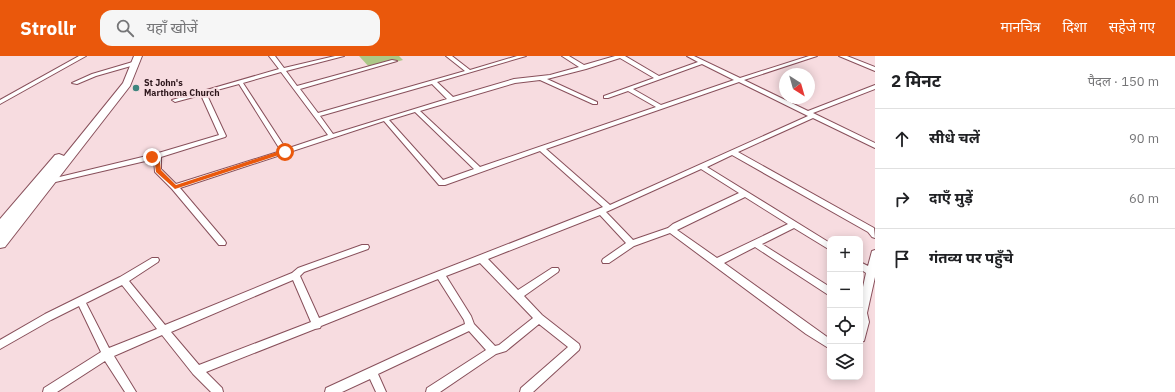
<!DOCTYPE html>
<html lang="hi">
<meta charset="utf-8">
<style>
:root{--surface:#fff;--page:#f6f6f6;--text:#202124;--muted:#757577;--line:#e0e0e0;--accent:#ea580c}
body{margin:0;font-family:"IBM Plex Sans","Noto Sans Devanagari",sans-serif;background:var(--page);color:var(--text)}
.controls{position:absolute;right:12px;bottom:12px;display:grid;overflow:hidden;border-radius:8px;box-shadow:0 2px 10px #0003}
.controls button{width:36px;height:36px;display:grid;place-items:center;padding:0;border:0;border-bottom:1px solid var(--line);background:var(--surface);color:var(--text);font:20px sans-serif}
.compass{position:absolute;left:779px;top:12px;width:36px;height:36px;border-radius:50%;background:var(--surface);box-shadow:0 2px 10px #0003;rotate:143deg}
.stop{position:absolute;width:12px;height:12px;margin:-9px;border:3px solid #ea580c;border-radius:50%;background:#fff}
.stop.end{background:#ea580c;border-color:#fff;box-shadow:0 1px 4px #0008}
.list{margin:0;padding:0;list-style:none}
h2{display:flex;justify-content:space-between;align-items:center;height:52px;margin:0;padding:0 16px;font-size:17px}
h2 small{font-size:13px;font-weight:400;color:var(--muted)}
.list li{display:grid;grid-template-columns:26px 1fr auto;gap:12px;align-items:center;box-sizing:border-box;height:60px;padding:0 16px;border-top:1px solid var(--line)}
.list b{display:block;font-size:15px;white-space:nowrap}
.list em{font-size:13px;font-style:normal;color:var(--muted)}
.icon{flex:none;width:22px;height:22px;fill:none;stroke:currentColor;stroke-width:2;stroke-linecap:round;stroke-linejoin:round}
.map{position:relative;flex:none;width:875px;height:336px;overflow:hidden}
header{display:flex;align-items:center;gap:24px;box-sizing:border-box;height:56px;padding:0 20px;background:var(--accent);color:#fff}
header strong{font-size:19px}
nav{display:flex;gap:22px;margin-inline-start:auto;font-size:14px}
.search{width:280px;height:36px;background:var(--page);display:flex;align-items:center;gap:10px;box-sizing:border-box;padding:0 14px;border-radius:12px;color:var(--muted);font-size:15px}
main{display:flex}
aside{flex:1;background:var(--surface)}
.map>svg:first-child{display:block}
.green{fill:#acc887}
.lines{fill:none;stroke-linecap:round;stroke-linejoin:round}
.minor-casing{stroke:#88505b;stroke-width:2}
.primary-casing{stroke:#88505b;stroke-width:2}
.minor{fill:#fff;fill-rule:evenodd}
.primary{fill:#fff;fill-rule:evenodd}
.route{fill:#ea580c}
.poi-dot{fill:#3e857e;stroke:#f7dce0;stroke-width:1.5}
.labels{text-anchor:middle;stroke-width:4;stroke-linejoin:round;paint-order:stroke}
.far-poi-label{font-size:9px;font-weight:bold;fill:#2d161b;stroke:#f7dce0;text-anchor:start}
</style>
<header>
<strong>Strollr</strong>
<div class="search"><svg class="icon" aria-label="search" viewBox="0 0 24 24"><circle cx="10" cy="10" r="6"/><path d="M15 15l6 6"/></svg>यहाँ खोजें</div>
<nav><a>मानचित्र</a><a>दिशा</a><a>सहेजे गए</a></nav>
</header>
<main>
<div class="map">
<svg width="875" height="336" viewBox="0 0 875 336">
<rect width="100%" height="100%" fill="#f7dce0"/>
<!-- green -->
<path class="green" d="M 359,0 L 399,0 L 403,4 L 371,13 Z"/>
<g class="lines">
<defs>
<path id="minor" d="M 79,0 L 86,0 L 0,48 L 0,44 Z
M 269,0 L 275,0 L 284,12 L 335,0 L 344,0 L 286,15 L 297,30 L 392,4 L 397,5 L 300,33 L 318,57 L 465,15 L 446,0 L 452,0 L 470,14 L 517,0 L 526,0 L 437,26 L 453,41 L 514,23 L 550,19 L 579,11 L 562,0 L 569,0 L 584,9 L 615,0 L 625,0 L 659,20 L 698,6 L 687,0 L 694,0 L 740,22 L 809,0 L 817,0 L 744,24 L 808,55 L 875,29 L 875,33 L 813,57 L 875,87 L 875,92 L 813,62 L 738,96 L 874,172 L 875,182 L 872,181 L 868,176 L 732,99 L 707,111 L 830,187 L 830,194 L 794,172 L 762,188 L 830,231 L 830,240 L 755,191 L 724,207 L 830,283 L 830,293 L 806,278 L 670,177 L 634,190 L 609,207 L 603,207 L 602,205 L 603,203 L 626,187 L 600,159 L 488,203 L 518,234 L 552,212 L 558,212 L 559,214 L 558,216 L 524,240 L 542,259 L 579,288 L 580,291 L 579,294 L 533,336 L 520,336 L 521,332 L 568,291 L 539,268 L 506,295 L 496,298 L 440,336 L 426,336 L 427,332 L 486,294 L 469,275 L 378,318 L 386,336 L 376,336 L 370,323 L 342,336 L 325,336 L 326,332 L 465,268 L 464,264 L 438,223 L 321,270 L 320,272 L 315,273 L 206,316 L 222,332 L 223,336 L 211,336 L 193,318 L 162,279 L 114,300 L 136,336 L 125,336 L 105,305 L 57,336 L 43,336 L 44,332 L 101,296 L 79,250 L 51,264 L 0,293 L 0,284 L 45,258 L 120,221 L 152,202 L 158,202 L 159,204 L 158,206 L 129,225 L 165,269 L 292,217 L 298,212 L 362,189 L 368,189 L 369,191 L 368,193 L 304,216 L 300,220 L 319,262 L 603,151 L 540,95 L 445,129 L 439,129 L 384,65 L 180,132 L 225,185 L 226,187 L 225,189 L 219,189 L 172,133 L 155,116 L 154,103 L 47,128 L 43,126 L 47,124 L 155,98 L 219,79 L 201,39 L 175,46 L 172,44 L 279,13 ZM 620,2 L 654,22 L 604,40 L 604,42 L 608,42 L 628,35 L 656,51 L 480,111 L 420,55 L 515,27 L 540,24 L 593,48 L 597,48 L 597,46 L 547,23 L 586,13 ZM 702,8 L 734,24 L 661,49 L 633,33 ZM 281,16 L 328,79 L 286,93 L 243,27 ZM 739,26 L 808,60 L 610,149 L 546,93 ZM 239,28 L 281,95 L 176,128 L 161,113 L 161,101 L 225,81 L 226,80 L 206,37 ZM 432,28 L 447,43 L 333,78 L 320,60 ZM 415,56 L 474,113 L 443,124 L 389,64 ZM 701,113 L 739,137 L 673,168 L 668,172 L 633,184 L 606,156 ZM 745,141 L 788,168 L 717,202 L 677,174 ZM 480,207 L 533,262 L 499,289 L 495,290 L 474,268 L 471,260 L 446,220 ZM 293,224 L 311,266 L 199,309 L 171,276 ZM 122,229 L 157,273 L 109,292 L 86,247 Z
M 839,0 L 847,0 L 875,11 L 875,15 Z
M 136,5 L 138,6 L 138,8 L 96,20 L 77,28 L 72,27 L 92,18 Z
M 875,194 L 875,221 L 867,257 L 869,266 L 864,285 L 860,286 L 860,245 L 866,217 L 860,213 L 860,206 L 868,210 L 872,195 Z"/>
<path id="primary" d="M 134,0 L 142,0 L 130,30 L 5,191 L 0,192 L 0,163 L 55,99 L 59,98 L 64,100 L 123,27 Z"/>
</defs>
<!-- minor casing -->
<use href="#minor" class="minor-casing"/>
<!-- primary casing -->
<use href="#primary" class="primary-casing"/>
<!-- minor -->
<use href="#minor" class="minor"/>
<!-- primary -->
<use href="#primary" class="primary"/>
</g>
<!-- route -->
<path class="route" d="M 283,94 L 288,96 L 175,133 L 156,116 L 154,102 L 149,101 L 159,99 L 161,114 L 176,129 Z"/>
<!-- markers -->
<circle class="poi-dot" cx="136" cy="32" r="4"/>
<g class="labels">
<!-- far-poi labels -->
<g class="far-poi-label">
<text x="144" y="30">St John's<tspan x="144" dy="10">Marthoma Church</tspan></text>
</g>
</g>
</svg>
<div class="controls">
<button>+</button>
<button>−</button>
<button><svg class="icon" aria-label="locate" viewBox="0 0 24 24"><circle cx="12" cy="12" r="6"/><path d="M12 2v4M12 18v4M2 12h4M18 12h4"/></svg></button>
<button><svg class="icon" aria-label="layers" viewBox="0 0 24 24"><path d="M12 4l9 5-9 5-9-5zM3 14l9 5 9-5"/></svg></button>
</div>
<svg class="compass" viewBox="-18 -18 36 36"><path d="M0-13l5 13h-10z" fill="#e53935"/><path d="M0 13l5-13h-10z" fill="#757577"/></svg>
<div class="stop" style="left:285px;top:96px"></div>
<div class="stop end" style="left:152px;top:101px"></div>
</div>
<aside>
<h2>2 मिनट<small>पैदल · 150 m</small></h2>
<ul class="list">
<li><svg class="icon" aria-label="ahead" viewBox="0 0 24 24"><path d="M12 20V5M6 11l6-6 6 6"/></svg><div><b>सीधे चलें</b></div><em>90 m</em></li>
<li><svg class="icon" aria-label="right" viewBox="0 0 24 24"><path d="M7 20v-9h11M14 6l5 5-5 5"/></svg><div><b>दाएँ मुड़ें</b></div><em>60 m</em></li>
<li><svg class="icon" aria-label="arrive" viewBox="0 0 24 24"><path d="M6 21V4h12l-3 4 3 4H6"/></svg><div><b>गंतव्य पर पहुँचे</b></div></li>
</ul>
</aside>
</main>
